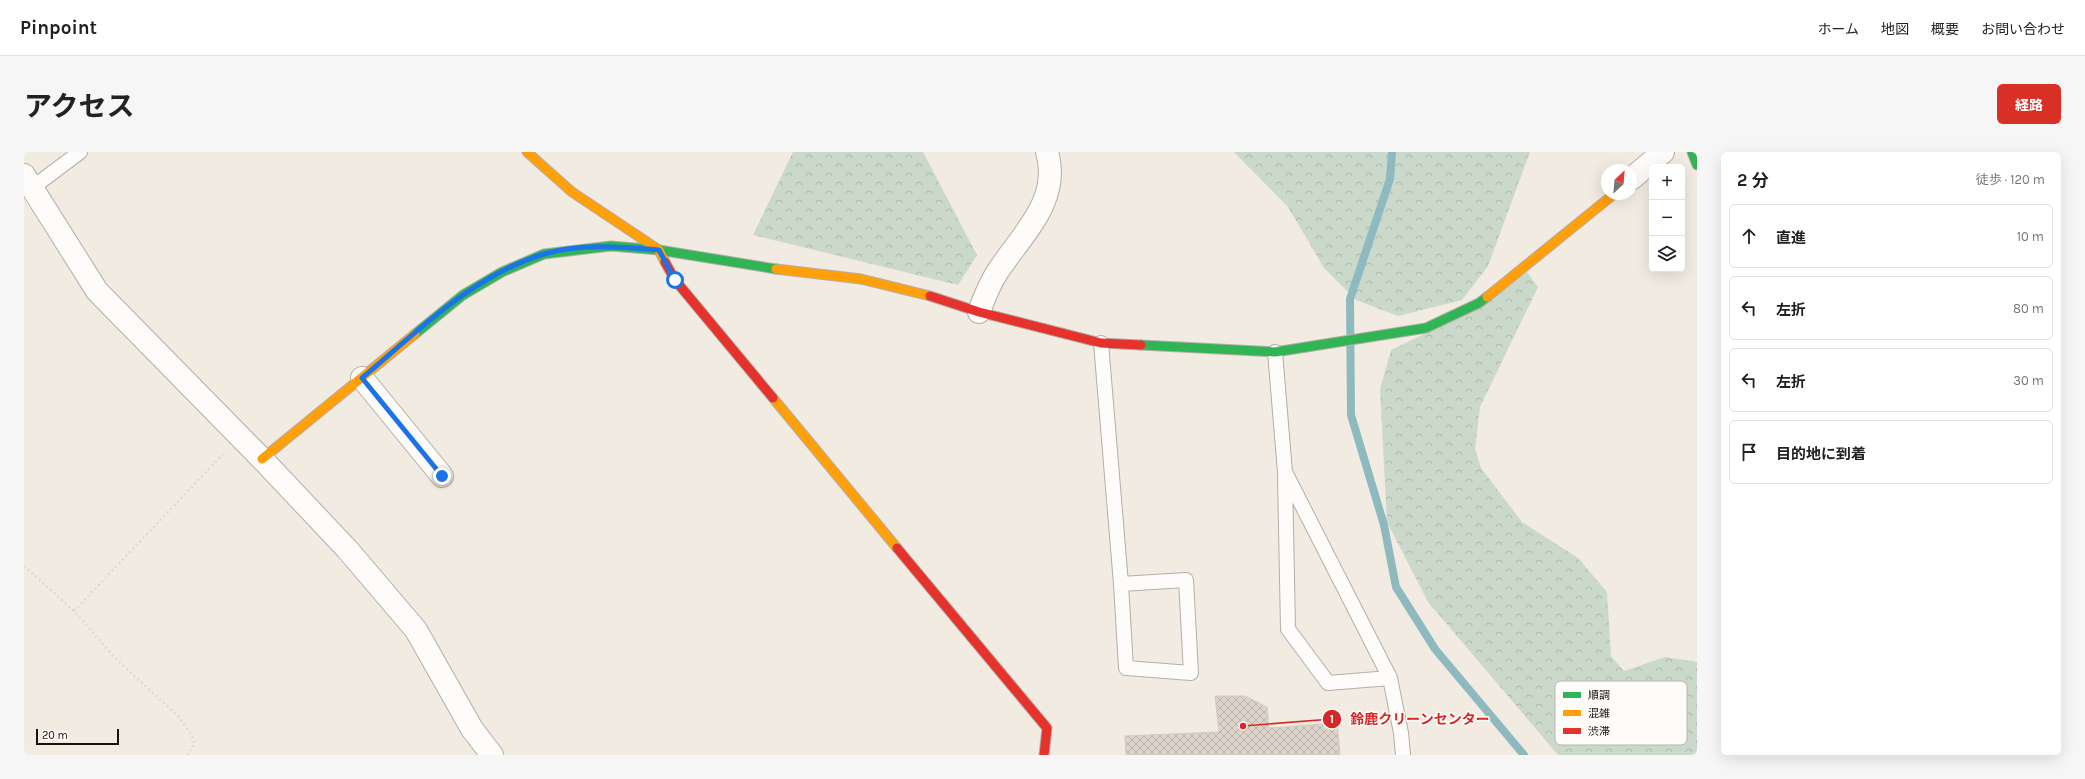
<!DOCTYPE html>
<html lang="ja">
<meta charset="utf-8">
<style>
:root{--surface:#fff;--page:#f6f6f6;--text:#222;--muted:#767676;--line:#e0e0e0;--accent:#d93025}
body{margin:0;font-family:Karla,"Noto Sans JP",sans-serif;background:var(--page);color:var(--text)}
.controls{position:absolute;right:12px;top:12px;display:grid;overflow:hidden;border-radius:6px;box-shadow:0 4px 16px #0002}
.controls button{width:36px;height:36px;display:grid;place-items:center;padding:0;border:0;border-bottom:1px solid var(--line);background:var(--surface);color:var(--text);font:20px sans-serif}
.compass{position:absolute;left:1577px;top:12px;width:36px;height:36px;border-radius:50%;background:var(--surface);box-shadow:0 4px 16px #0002;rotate:26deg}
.scale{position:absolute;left:12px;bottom:10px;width:83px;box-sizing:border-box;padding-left:4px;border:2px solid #16120c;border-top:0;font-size:11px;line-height:14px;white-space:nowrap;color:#16120c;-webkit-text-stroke:3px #fdfcf8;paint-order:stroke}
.stop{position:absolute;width:12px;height:12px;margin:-9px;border:3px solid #1a73e8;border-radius:50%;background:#fff}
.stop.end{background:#1a73e8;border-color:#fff;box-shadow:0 1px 4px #0008}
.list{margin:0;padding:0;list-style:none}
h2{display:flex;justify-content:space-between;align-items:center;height:52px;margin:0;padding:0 16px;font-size:17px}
h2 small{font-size:13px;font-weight:400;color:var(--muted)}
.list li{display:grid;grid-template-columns:26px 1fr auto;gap:12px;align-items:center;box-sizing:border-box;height:64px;margin:0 8px 8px;padding:0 8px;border:1px solid var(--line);border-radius:6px}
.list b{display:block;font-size:15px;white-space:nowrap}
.list em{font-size:13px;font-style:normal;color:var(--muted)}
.icon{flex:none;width:22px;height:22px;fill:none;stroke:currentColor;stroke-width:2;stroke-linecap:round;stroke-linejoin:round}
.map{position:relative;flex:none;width:1673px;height:603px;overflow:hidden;border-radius:6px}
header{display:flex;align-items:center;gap:24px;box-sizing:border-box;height:56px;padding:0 20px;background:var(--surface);border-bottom:1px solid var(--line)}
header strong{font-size:19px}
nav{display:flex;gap:22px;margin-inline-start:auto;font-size:14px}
.intro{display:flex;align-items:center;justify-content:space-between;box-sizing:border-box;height:96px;padding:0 24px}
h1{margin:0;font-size:28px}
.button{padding:10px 18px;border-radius:6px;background:var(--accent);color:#fff;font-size:14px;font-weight:700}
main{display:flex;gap:24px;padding:0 24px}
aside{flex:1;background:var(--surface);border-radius:6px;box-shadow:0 4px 16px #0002}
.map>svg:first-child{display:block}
.forest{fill:url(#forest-crowns)}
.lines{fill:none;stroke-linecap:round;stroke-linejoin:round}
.stream{stroke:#8db9bf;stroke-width:8}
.building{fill:url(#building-cross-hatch);stroke:#d2cbc4}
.lane-casing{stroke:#b3afa7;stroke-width:16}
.street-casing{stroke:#b3afa7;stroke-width:24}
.fast-casing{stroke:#b3afa7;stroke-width:11}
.slow-casing{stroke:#b3afa7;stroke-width:11}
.jam-casing{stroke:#b3afa7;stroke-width:11}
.path{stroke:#dcdad8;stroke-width:2.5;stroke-dasharray:2 3;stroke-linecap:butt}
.lane{stroke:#fdfcfa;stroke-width:14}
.street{stroke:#fdfcfa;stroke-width:22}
.fast{stroke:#30b455;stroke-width:9}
.slow{stroke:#ff9f0a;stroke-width:9}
.jam{stroke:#e5322d;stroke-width:9}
.route{stroke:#1a73e8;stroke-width:5}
.key{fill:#fdfcf8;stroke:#b8b6b1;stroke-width:1}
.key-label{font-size:11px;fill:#16120c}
.leader{fill:none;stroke:#d62828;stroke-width:1.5}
.callout-dot{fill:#d62828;stroke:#fdfcf8;stroke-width:1.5}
.mark-label{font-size:12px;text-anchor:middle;font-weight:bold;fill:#fff}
.callout-label{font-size:14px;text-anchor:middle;font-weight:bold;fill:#d62828;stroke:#fdfcf8;stroke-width:3;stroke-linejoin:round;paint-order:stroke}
</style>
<header>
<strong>Pinpoint</strong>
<nav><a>ホーム</a><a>地図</a><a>概要</a><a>お問い合わせ</a></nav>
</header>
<div class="intro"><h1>アクセス</h1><a class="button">経路</a></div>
<main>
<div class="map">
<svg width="1673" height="603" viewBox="0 0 1673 603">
<defs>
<pattern id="forest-crowns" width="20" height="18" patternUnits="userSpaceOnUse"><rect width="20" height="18" fill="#cad9ca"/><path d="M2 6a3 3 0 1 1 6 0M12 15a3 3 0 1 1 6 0" fill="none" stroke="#adb9ac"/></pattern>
<pattern id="building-cross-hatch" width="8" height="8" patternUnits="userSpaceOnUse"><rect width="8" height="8" fill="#dcd3ca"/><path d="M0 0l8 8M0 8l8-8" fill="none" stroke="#bcb4ac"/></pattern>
</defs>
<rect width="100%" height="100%" fill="#f1ebe1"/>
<!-- forest -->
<path class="forest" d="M 769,0 L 899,0 L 953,103 L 934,133 L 729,83 Z
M 1210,0 L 1506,0 L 1464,114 L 1438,148 L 1374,164 L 1332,148 L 1300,116 L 1264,55 Z
M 1503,120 L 1514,135 L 1456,255 L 1451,297 L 1457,316 L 1498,370 L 1554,406 L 1583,440 L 1587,504 L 1600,519 L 1641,505 L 1673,510 L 1673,603 L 1534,603 L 1404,450 L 1363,370 L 1356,237 L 1367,198 L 1462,152 Z"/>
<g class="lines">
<!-- stream -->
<path class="stream" d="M 1368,0 L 1366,27 L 1326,147 L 1327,263 L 1360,373 L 1372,435 L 1411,497 L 1500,603"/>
</g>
<!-- building -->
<path class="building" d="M 1191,544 L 1221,544 L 1243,555 L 1245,576 L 1313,571 L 1316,603 L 1102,603 L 1101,584 L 1195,580 Z"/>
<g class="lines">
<defs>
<path id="lane" d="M 8,36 L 56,0
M 1077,191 L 1097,432 L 1102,516 L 1167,521 L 1162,428 L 1097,432
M 1251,200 L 1261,320 L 1366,526 L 1377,581 L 1379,603
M 1261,324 L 1264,477 L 1304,531 L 1366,526"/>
<path id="street" d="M 0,23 L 73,139 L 238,307 L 323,397 L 392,478 L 448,577 L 468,603
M 1607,27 L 1639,0
M 955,160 C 960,146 966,131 974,119 C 999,81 1037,48 1023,0
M 338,226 L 418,324"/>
<path id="fast" d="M 1668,0 L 1673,13
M 391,182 L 439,143 L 478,120 L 520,102 L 587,94 L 635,98 L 752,117
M 1117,193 L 1251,200 L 1402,176 L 1455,151 L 1463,145"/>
<path id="slow" d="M 503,0 L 548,40 L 635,98 L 641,110
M 752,117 L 837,127 L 906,144
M 1463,145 L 1590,42
M 749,246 L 873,396
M 238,307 L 391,182"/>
<path id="jam" d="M 641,110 L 651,128 L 749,246
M 906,144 L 955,160 L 1077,191 L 1117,193
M 873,396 L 1023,576 L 1020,603"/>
</defs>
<!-- lane casing -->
<use href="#lane" class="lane-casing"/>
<!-- street casing -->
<use href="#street" class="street-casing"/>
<!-- fast casing -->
<use href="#fast" class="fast-casing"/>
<!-- slow casing -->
<use href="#slow" class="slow-casing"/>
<!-- jam casing -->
<use href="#jam" class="jam-casing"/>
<!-- path -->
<path class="path" d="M 0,414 L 50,459 L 92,507 L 155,565 L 168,584 L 171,592 L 163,603
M 50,459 L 199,302"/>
<!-- lane -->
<use href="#lane" class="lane"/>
<!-- street -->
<use href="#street" class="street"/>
<!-- fast -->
<use href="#fast" class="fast"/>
<!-- slow -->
<use href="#slow" class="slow"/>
<!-- jam -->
<use href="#jam" class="jam"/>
</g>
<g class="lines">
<!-- route -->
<path class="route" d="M 418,324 L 338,226 C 393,180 449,123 520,102 C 557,91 597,95 635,98 L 651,128"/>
</g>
<!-- legend -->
<rect x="1531" y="529" width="132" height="64" rx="6" class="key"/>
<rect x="1539" y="540" width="18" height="6" fill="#30b455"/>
<rect x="1539" y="558" width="18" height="6" fill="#ff9f0a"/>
<rect x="1539" y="576" width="18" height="6" fill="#e5322d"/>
<g class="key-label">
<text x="1564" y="547">順調</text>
<text x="1564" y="565">混雑</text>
<text x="1564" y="583">渋滞</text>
</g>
<!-- callouts -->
<path class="leader" d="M1219 574L1308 567"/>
<g class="callout-dot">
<circle cx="1219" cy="574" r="4"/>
<circle cx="1308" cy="567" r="10"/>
</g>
<g class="mark-label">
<text x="1308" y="571">1</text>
</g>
<g class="callout-label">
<text x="1396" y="572">鈴鹿クリーンセンター</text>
</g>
</svg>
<div class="controls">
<button>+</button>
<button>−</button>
<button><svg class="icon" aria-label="layers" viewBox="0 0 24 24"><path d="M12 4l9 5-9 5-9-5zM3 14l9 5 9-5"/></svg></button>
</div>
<svg class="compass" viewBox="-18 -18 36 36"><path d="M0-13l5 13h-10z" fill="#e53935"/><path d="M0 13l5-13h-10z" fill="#767676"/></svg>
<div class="scale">20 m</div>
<div class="stop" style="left:651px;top:128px"></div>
<div class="stop end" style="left:418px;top:324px"></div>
</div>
<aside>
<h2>2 分<small>徒歩 · 120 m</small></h2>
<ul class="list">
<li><svg class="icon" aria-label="ahead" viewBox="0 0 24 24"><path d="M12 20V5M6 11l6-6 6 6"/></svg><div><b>直進</b></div><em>10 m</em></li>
<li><svg class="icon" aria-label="left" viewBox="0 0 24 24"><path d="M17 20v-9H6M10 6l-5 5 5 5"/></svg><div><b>左折</b></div><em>80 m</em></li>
<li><svg class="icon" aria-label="left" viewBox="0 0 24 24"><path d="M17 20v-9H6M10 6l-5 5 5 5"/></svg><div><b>左折</b></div><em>30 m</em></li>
<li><svg class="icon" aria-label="arrive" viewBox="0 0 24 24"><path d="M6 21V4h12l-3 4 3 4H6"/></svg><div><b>目的地に到着</b></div></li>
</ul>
</aside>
</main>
